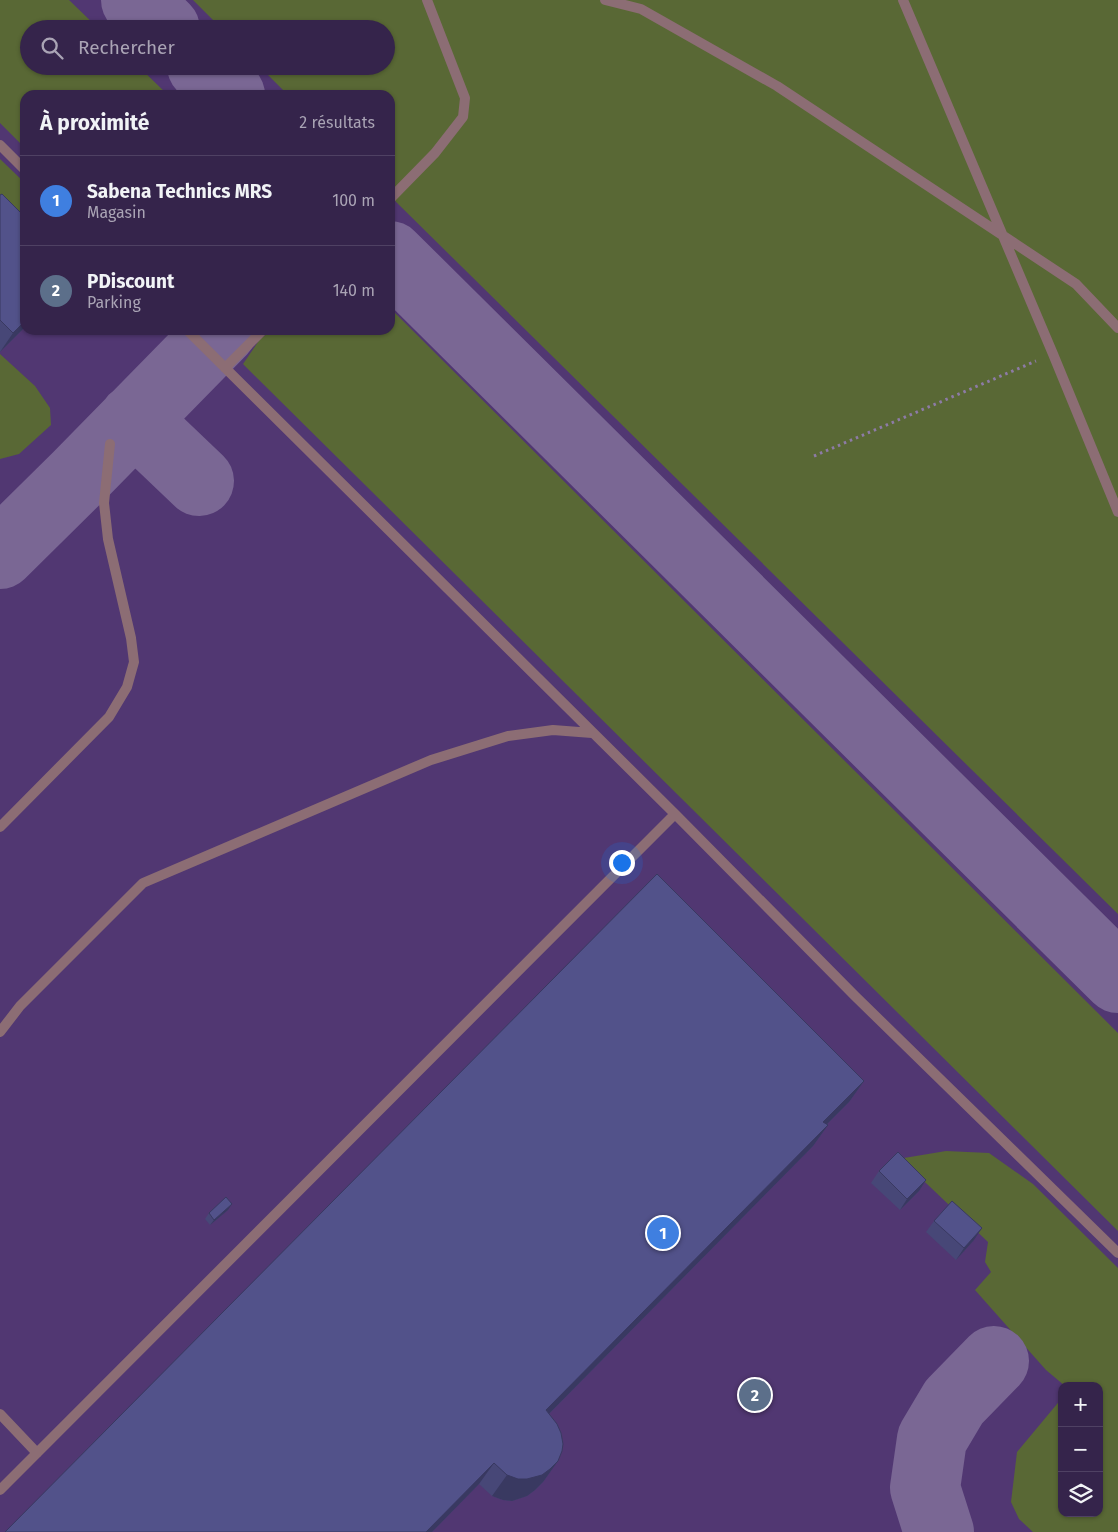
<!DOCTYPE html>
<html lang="fr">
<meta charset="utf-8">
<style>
:root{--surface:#35244b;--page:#3d2c52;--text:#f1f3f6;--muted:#aaa4b5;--line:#4f4163;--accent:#e69b98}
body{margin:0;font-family:"Fira Sans",sans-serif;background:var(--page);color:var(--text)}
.controls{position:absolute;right:15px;bottom:15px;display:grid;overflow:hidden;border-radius:10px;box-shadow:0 1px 4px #0004}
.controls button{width:45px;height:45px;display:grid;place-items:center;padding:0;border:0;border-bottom:1px solid var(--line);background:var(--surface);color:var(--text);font:25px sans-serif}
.you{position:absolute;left:621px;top:862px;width:18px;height:18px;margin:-12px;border:4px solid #fff;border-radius:50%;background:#1a73e8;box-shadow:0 0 0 8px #1a73e833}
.badge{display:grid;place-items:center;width:32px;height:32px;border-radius:50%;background:var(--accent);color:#fff;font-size:16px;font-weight:700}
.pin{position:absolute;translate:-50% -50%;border:2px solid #fff;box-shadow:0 1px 5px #0006}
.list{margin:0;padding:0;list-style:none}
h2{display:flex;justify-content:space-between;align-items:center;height:65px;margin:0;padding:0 20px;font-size:21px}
h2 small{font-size:16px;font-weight:400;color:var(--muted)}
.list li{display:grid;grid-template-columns:32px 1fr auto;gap:15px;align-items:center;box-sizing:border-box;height:90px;padding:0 20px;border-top:1px solid var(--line)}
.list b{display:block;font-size:19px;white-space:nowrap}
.list p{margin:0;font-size:16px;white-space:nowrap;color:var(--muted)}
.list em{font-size:16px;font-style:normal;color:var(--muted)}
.icon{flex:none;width:28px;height:28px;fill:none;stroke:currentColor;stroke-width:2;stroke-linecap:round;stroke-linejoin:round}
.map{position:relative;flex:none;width:1118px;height:1532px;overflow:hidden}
.search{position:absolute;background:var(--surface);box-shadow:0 1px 4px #0004;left:20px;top:20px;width:375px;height:55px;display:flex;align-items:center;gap:12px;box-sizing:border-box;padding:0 18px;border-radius:28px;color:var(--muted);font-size:19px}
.panel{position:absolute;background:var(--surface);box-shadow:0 1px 4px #0004;left:20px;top:90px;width:375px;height:245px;border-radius:15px}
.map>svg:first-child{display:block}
.built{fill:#513772;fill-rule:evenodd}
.green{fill:#596835}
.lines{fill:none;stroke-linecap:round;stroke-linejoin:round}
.taxiway{stroke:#7a6794;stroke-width:70}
.path{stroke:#8d7ba6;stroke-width:3;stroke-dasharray:2.5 4;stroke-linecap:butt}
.service{stroke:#8c6d74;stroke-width:10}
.wall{fill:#474777}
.shaded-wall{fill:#393961}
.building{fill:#52528a;stroke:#393961}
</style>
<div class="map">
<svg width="1118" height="1532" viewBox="0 0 1118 1532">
<rect width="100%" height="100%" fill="#473064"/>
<!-- built -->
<path class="built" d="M 0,0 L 1118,0 L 1118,1532 L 0,1532 ZM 29,29 L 386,29 L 386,66 L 29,66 ZM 25,95 L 390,95 L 390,330 L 25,330 ZM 1062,1386 L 1099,1386 L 1099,1513 L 1062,1513 Z"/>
<!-- green -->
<path class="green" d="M 0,0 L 69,0 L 99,29 L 29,29 L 29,66 L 138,66 L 168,95 L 25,95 L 25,148 L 0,123 Z
M 193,0 L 1118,0 L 1118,914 L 390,196 L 390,95 L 288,95 L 259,66 L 386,66 L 386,29 L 222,29 Z
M 0,159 L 25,183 L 25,248 L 0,223 Z
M 390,310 L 392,310 L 1118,1033 L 1118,1231 L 243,364 L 260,339 L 272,330 L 390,330 Z
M 0,354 L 35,386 L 50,408 L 51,425 L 19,454 L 0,459 Z
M 946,1151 L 989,1153 L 1033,1184 L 1118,1268 L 1118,1532 L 1033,1532 L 1019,1519 L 1011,1502 L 1017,1452 L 1062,1398 L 1062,1513 L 1099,1513 L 1099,1386 L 1065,1386 L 1046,1370 L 975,1290 L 991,1272 L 985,1262 L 988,1242 L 907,1165 L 904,1158 Z"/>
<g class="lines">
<!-- taxiway -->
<path class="taxiway" d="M 136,0 L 165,29
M 202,66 L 230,95
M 390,256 L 1118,978
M 134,419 L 199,481
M 0,554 L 78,477 L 222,330
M 939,1532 L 925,1488 L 932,1439 L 954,1402 L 994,1361"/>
<!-- path -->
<path class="path" d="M 814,456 L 1036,361"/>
<!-- service -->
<path class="service" d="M 605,0 L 641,9 L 777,86 L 1076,284 L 1118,328
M 903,0 L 1053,354 L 1118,512
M 0,145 L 25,170
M 390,199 L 435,153 L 463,117 L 465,98 L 427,0
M 187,330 L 675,814 L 855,996 L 1118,1253
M 225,368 L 263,330
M 0,827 L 109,717 L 127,687 L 134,662 L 131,638 L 108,539 L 104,503 L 110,444
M 0,1032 L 20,1006 L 143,883 L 431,760 L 508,736 L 553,730 L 592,733
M 0,1414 L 37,1453
M 0,1490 L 675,814"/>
</g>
<!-- wall -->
<path class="wall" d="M 0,195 L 25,217 L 25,327 L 0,352 Z
M 864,1081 L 849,1102 L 827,1124 L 828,1125 L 813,1146 L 549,1414 L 558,1461 L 543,1482 L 535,1490 L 527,1496 L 512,1501 L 503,1500 L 492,1496 L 479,1484 L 432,1532 L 5,1532 Z
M 879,1171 L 926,1180 L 919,1191 L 900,1210 L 871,1183 Z
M 228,1210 L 210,1225 L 205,1219 L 209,1213 Z
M 934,1221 L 974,1240 L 956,1260 L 926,1232 Z"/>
<!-- shaded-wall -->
<path class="shaded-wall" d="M 25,321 L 25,327 L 0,352 L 13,333 Z
M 864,1081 L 849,1102 L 808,1143 L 823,1122 Z
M 828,1125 L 813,1146 L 531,1432 L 546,1410 Z
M 926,1180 L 919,1191 L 900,1210 L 907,1199 Z
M 232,1204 L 228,1210 L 210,1225 L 214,1220 Z
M 982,1228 L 974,1240 L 956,1260 L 964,1248 Z
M 558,1461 L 543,1482 L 535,1490 L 527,1496 L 512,1501 L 503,1500 L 492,1496 L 507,1475 Z
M 494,1463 L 479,1484 L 432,1532 L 426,1532 Z"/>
<!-- building -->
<path class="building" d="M 2,194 L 25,217 L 25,321 L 13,333 L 0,320 L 0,195 Z
M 657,874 L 864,1081 L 823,1122 L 828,1125 L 546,1410 L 557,1424 L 561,1433 L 563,1444 L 562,1451 L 558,1461 L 550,1469 L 542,1475 L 527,1479 L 518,1479 L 507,1475 L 494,1463 L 426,1532 L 5,1532 Z
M 898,1152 L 926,1180 L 907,1199 L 879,1171 Z
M 226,1197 L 232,1204 L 214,1220 L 209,1213 Z
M 952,1201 L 982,1228 L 964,1248 L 934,1221 Z"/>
</svg>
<div class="controls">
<button>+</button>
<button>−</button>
<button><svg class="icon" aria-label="layers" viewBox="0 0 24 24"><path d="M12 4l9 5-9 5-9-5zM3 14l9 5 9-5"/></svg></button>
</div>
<div class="you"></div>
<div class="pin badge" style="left:663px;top:1233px;background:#3f7fe0">1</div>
<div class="pin badge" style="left:755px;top:1395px;background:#5c6f8a">2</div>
<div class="search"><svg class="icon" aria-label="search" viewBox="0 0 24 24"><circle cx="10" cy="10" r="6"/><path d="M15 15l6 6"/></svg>Rechercher</div>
<section class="panel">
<h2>À proximité<small>2 résultats</small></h2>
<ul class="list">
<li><span class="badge" style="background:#3f7fe0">1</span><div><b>Sabena Technics MRS</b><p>Magasin</p></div><em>100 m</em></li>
<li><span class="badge" style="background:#5c6f8a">2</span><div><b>PDiscount</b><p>Parking</p></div><em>140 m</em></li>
</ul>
</section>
</div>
